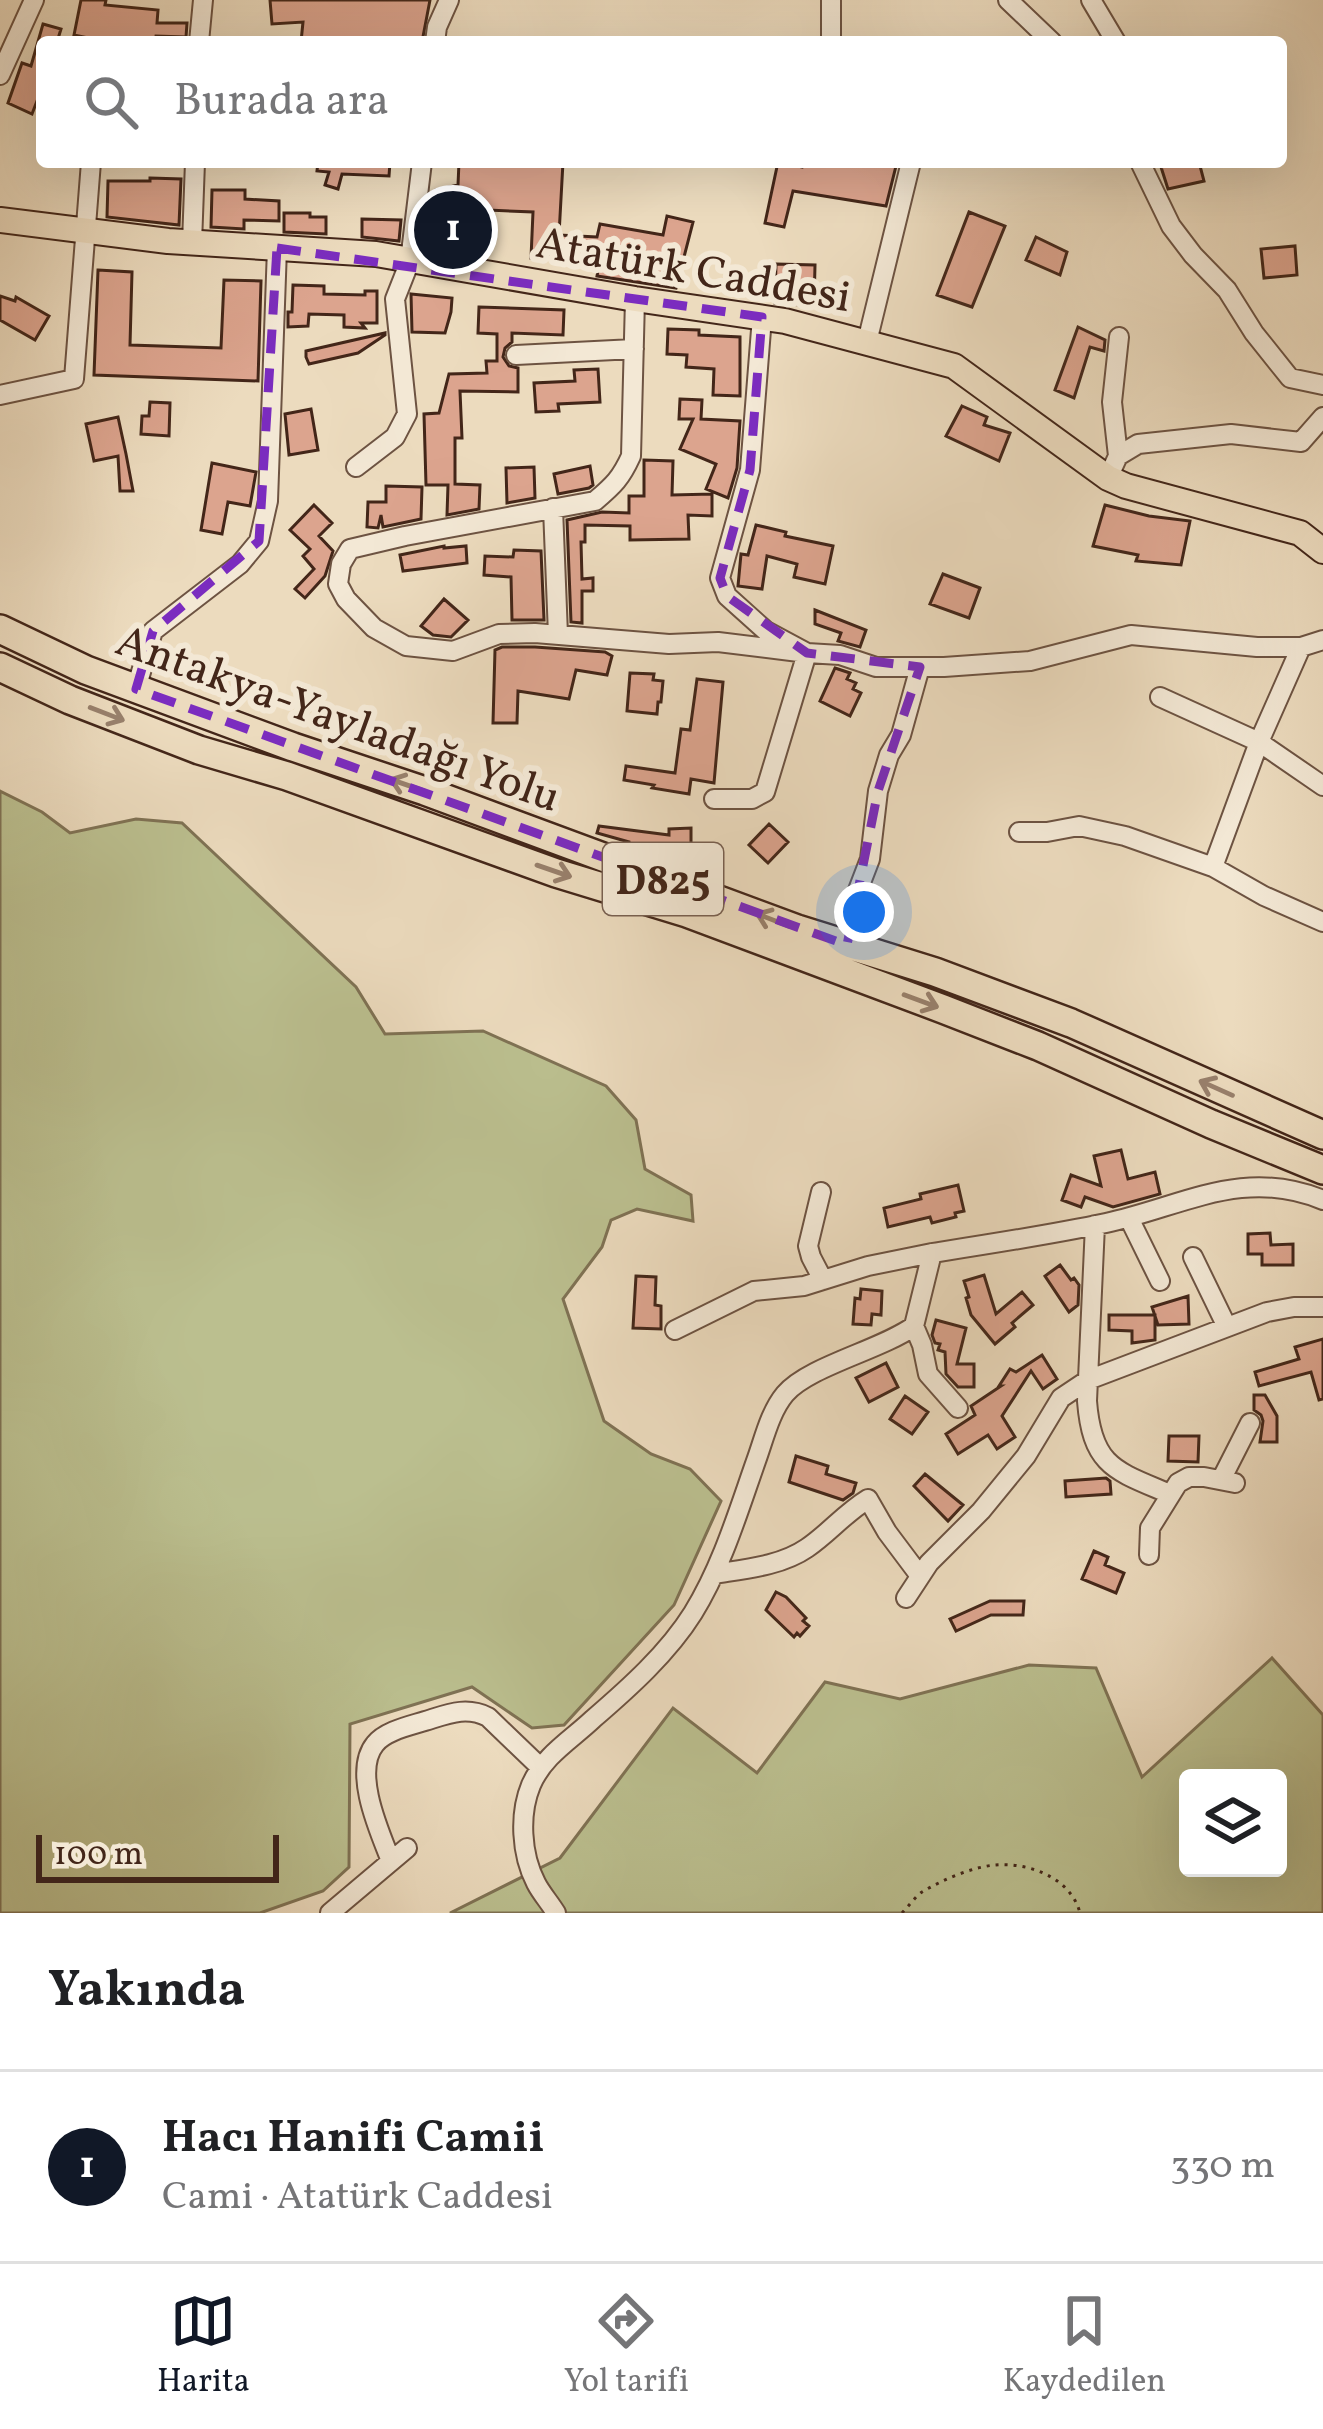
<!DOCTYPE html>
<html lang="tr">
<meta charset="utf-8">
<style>
:root{--surface:#fff;--page:#f6f6f6;--text:#202124;--muted:#757577;--line:#e0e0e0;--accent:#111827}
body{margin:0;font-family:Vollkorn,serif;background:var(--page);color:var(--text)}
.controls{position:absolute;right:36px;bottom:36px;display:grid;overflow:hidden;border-radius:12px;box-shadow:0 12px 48px #0002}
.controls button{width:108px;height:108px;display:grid;place-items:center;padding:0;border:0;border-bottom:3px solid var(--line);background:var(--surface);color:var(--text);font:60px sans-serif}
.scale{position:absolute;left:36px;bottom:30px;width:243px;box-sizing:border-box;padding-left:12px;border:6px solid #432619;border-top:0;font-size:33px;line-height:42px;white-space:nowrap;color:#432619;-webkit-text-stroke:9px #f3e8d5;paint-order:stroke}
.you{position:absolute;left:864px;top:912px;width:42px;height:42px;margin:-30px;border:9px solid #fff;border-radius:50%;background:#1a73e8;box-shadow:0 0 0 18px #1a73e833}
.badge{display:grid;place-items:center;width:78px;height:78px;border-radius:50%;background:var(--accent);color:#fff;font-size:39px;font-weight:700}
.pin{position:absolute;translate:-50% -50%;border:6px solid #fff;box-shadow:0 3px 12px #0006}
.list{margin:0;padding:0;list-style:none}
h2{display:flex;justify-content:space-between;align-items:center;height:156px;margin:0;padding:0 48px;font-size:51px}
h2 small{font-size:39px;font-weight:400;color:var(--muted)}
.list li{display:grid;grid-template-columns:78px 1fr auto;gap:36px;align-items:center;box-sizing:border-box;height:192px;padding:0 48px;border-top:3px solid var(--line)}
.list b{display:block;font-size:45px;white-space:nowrap}
.list p{margin:0;font-size:39px;white-space:nowrap;color:var(--muted)}
.list em{font-size:39px;font-style:normal;color:var(--muted)}
.icon{flex:none;width:66px;height:66px;fill:none;stroke:currentColor;stroke-width:2;stroke-linecap:round;stroke-linejoin:round}
.map{position:relative;flex:none;width:1323px;height:1913px;overflow:hidden}
.search{position:absolute;background:var(--surface);box-shadow:0 12px 48px #0002;left:36px;right:36px;top:36px;height:132px;display:flex;align-items:center;gap:30px;box-sizing:border-box;padding:0 42px;border-radius:12px;color:var(--muted);font-size:45px}
.sheet{height:348px;background:var(--surface)}
nav{display:flex;justify-content:space-around;align-items:center;box-sizing:border-box;height:168px;border-top:3px solid var(--line);background:var(--surface);font-size:33px;color:var(--muted)}
nav a{display:grid;justify-items:center;gap:6px}
nav .on{color:var(--accent)}
.map>svg:first-child{display:block}
.green{fill:#bbbf8f;stroke:#7f7254;stroke-width:3;fill-rule:evenodd}
.building{fill:#dca48e;stroke:#432619;stroke-width:3}
.lines{fill:none;stroke-linecap:round;stroke-linejoin:round}
.minor-casing{stroke:#6d5342;stroke-width:22}
.major-casing{stroke:#432619;stroke-width:28}
.highway-casing{stroke:#432619;stroke-width:32}
.path{stroke:#432619;stroke-width:3;stroke-dasharray:3 6;stroke-linecap:butt}
.minor{stroke:#f3e8d5;stroke-width:18}
.major{stroke:#ecdbbe;stroke-width:24}
.highway{stroke:#ecdbbe;stroke-width:27}
.oneway{stroke:#98806c}
.marked{fill:none;stroke:#7b2cbf;stroke-width:9;stroke-dasharray:24 15;stroke-linejoin:round}
.labels{text-anchor:middle;stroke-width:12;stroke-linejoin:round;paint-order:stroke}
.shield{fill:#f3e8d5;stroke:#786051;stroke-width:3}
.shield-label{font-size:42px;font-weight:bold;fill:#432619}
.street-label{font-size:45px;fill:#432619;stroke:#f3e8d5}
</style>
<div class="map">
<svg width="1323" height="1913" viewBox="0 0 1323 1913">
<rect width="100%" height="100%" fill="#ecdbbe"/>
<filter id="stains"><feTurbulence type="fractalNoise" baseFrequency=".00167" numOctaves="4"/><feColorMatrix values="0 0 0 0 .2 0 0 0 0 .09 0 0 0 0 .02 0 0 0 .5 -.17"/></filter>
<radialGradient id="worn" r=".72"><stop offset=".6" stop-color="#630" stop-opacity="0"/><stop offset="1" stop-color="#630" stop-opacity=".3"/></radialGradient>
<!-- green -->
<path class="green" d="M 0,791 L 42,812 L 70,833 L 136,819 L 182,823 L 356,987 L 385,1034 L 483,1031 L 606,1086 L 636,1120 L 645,1169 L 691,1195 L 693,1221 L 637,1209 L 611,1220 L 602,1247 L 563,1299 L 604,1421 L 651,1454 L 690,1469 L 721,1501 L 674,1605 L 564,1725 L 532,1728 L 472,1687 L 350,1724 L 349,1867 L 323,1891 L 260,1913 L 0,1913 Z
M 1272,1658 L 1323,1715 L 1323,1913 L 450,1913 L 560,1858 L 673,1708 L 757,1773 L 825,1682 L 900,1699 L 1029,1665 L 1096,1668 L 1142,1777 ZM 1188,1778 L 1278,1778 L 1278,1868 L 1188,1868 Z"/>
<!-- building -->
<path class="building" d="M 81,0 L 106,0 L 105,5 L 158,10 L 157,23 L 187,23 L 186,37 L 156,36 L 155,42 L 107,42 L 74,35 Z
M 270,0 L 430,0 L 422,42 L 301,42 L 303,22 L 272,24 Z
M 43,24 L 61,29 L 57,42 L 42,42 L 42,88 L 32,114 L 8,103 L 22,63 L 31,66 Z
M 318,162 L 390,162 L 389,176 L 342,174 L 338,189 L 325,185 L 329,172 L 317,171 Z
M 459,162 L 563,162 L 559,235 L 597,237 L 600,224 L 663,235 L 667,216 L 693,222 L 676,288 L 597,276 L 599,266 L 579,266 L 580,261 L 531,258 L 533,212 L 466,209 L 473,248 L 456,251 L 439,248 L 432,211 L 441,209 L 436,190 L 458,185 Z
M 778,162 L 802,167 L 803,162 L 897,162 L 886,206 L 793,191 L 784,227 L 765,223 Z
M 1183,162 L 1199,162 L 1204,181 L 1168,189 L 1161,167 Z
M 150,178 L 181,179 L 179,225 L 107,217 L 108,181 L 150,181 Z
M 212,190 L 245,190 L 245,199 L 279,201 L 279,221 L 244,220 L 244,229 L 211,227 Z
M 969,212 L 1005,226 L 972,307 L 937,295 Z
M 284,213 L 310,213 L 310,217 L 326,217 L 326,234 L 284,232 Z
M 362,219 L 401,220 L 399,241 L 362,237 Z
M 1036,237 L 1067,252 L 1060,275 L 1026,260 Z
M 1295,246 L 1297,275 L 1264,278 L 1261,249 Z
M 776,264 L 815,265 L 814,306 L 775,303 Z
M 98,270 L 132,272 L 130,345 L 221,348 L 224,280 L 261,281 L 258,381 L 94,375 Z
M 293,285 L 324,286 L 324,294 L 365,295 L 365,291 L 377,291 L 377,323 L 361,323 L 365,328 L 344,327 L 344,315 L 309,314 L 308,326 L 288,327 L 288,312 L 292,312 Z
M 411,294 L 452,298 L 451,312 L 445,333 L 412,332 Z
M 0,296 L 15,301 L 16,297 L 49,316 L 35,340 L 0,320 Z
M 479,307 L 564,310 L 563,335 L 512,333 L 512,342 L 505,348 L 503,357 L 509,366 L 518,368 L 518,392 L 460,391 L 462,438 L 455,438 L 455,484 L 480,485 L 479,509 L 447,515 L 448,485 L 426,485 L 424,414 L 439,413 L 449,374 L 487,373 L 486,361 L 497,361 L 497,334 L 478,333 Z
M 1078,327 L 1105,340 L 1104,351 L 1090,347 L 1074,398 L 1055,390 Z
M 668,329 L 699,330 L 699,335 L 740,337 L 740,396 L 713,395 L 714,369 L 686,367 L 687,355 L 667,354 Z
M 385,333 L 385,335 L 358,353 L 309,364 L 306,357 L 306,351 Z
M 598,369 L 600,402 L 558,404 L 559,411 L 536,412 L 534,383 L 575,381 L 574,370 Z
M 680,399 L 702,400 L 701,419 L 740,421 L 737,468 L 728,498 L 706,489 L 716,464 L 680,449 L 693,419 L 679,419 Z
M 150,402 L 170,403 L 169,436 L 141,434 L 142,416 L 149,416 Z
M 962,406 L 987,417 L 984,425 L 1010,433 L 999,461 L 946,436 Z
M 311,409 L 318,450 L 289,455 L 285,414 Z
M 118,417 L 126,454 L 133,491 L 120,491 L 118,456 L 94,461 L 86,424 Z
M 644,460 L 673,461 L 672,495 L 712,494 L 712,516 L 688,515 L 689,539 L 630,540 L 630,526 L 585,525 L 585,542 L 581,542 L 582,579 L 593,578 L 593,591 L 582,591 L 582,623 L 571,622 L 567,520 L 602,512 L 629,513 L 629,496 L 644,496 Z
M 212,463 L 256,472 L 250,506 L 228,502 L 222,534 L 201,530 Z
M 590,466 L 593,485 L 589,488 L 558,494 L 554,474 Z
M 534,467 L 535,498 L 507,503 L 506,468 Z
M 386,486 L 422,487 L 421,519 L 383,527 L 381,515 L 378,528 L 367,527 L 368,502 L 386,502 Z
M 314,505 L 332,523 L 319,536 L 333,551 L 325,576 L 305,598 L 295,589 L 314,569 L 303,556 L 310,549 L 290,530 Z
M 1105,505 L 1149,516 L 1190,521 L 1181,565 L 1136,561 L 1138,555 L 1093,546 Z
M 756,525 L 786,532 L 785,536 L 833,546 L 825,584 L 794,577 L 797,564 L 767,556 L 762,589 L 738,586 L 741,554 L 748,555 Z
M 444,546 L 444,548 L 466,546 L 467,563 L 403,571 L 400,555 Z
M 514,550 L 541,551 L 544,620 L 512,620 L 511,577 L 484,575 L 485,556 L 513,557 Z
M 943,574 L 980,588 L 969,618 L 930,604 Z
M 444,599 L 468,620 L 451,637 L 433,635 L 421,626 Z
M 815,610 L 866,630 L 860,647 L 838,641 L 841,633 L 815,624 Z
M 502,647 L 535,647 L 605,652 L 612,656 L 607,675 L 576,670 L 569,699 L 518,691 L 517,723 L 493,723 L 495,650 Z
M 835,668 L 850,673 L 847,679 L 856,683 L 853,689 L 861,693 L 850,716 L 820,701 Z
M 630,673 L 654,674 L 653,680 L 663,681 L 661,702 L 658,702 L 657,714 L 627,711 Z
M 697,679 L 723,682 L 714,783 L 691,779 L 689,794 L 652,788 L 654,785 L 624,780 L 626,766 L 675,773 L 681,729 L 690,730 Z
M 769,824 L 788,842 L 768,863 L 749,845 Z
M 599,826 L 669,835 L 669,829 L 691,828 L 691,852 L 670,852 L 629,845 L 629,842 L 597,833 Z
M 1121,1150 L 1128,1179 L 1155,1172 L 1160,1194 L 1113,1207 L 1085,1197 L 1081,1207 L 1062,1200 L 1071,1175 L 1101,1186 L 1094,1156 Z
M 958,1185 L 964,1211 L 955,1213 L 956,1217 L 932,1223 L 930,1217 L 888,1227 L 884,1208 L 921,1199 L 920,1194 Z
M 1270,1233 L 1271,1245 L 1293,1244 L 1293,1265 L 1262,1265 L 1262,1254 L 1248,1254 L 1248,1234 Z
M 1060,1265 L 1071,1280 L 1074,1278 L 1079,1285 L 1078,1305 L 1069,1312 L 1045,1276 Z
M 984,1275 L 996,1314 L 1022,1292 L 1033,1305 L 1012,1323 L 1015,1327 L 995,1344 L 971,1315 L 966,1298 L 969,1297 L 964,1281 Z
M 636,1276 L 656,1277 L 655,1305 L 661,1306 L 661,1329 L 633,1328 Z
M 861,1289 L 882,1291 L 881,1315 L 872,1314 L 871,1325 L 853,1324 L 855,1298 L 860,1299 Z
M 1188,1296 L 1189,1324 L 1158,1325 L 1152,1307 Z
M 1109,1315 L 1155,1315 L 1155,1340 L 1132,1343 L 1132,1331 L 1109,1330 Z
M 936,1320 L 966,1328 L 957,1364 L 974,1364 L 974,1387 L 958,1387 L 946,1374 L 945,1352 L 938,1350 L 940,1344 L 935,1343 L 932,1335 Z
M 1323,1339 L 1323,1399 L 1319,1400 L 1311,1372 L 1259,1386 L 1255,1372 L 1299,1359 L 1295,1347 Z
M 1042,1355 L 1057,1379 L 1043,1389 L 1031,1371 L 1002,1416 L 1015,1437 L 997,1449 L 988,1435 L 958,1454 L 946,1434 L 975,1415 L 971,1406 L 1001,1386 L 999,1386 L 1010,1369 L 1016,1372 Z
M 886,1363 L 898,1387 L 869,1402 L 856,1378 Z
M 1254,1395 L 1265,1395 L 1277,1416 L 1277,1442 L 1260,1442 L 1263,1421 L 1261,1415 L 1254,1410 Z
M 905,1396 L 928,1412 L 912,1434 L 890,1419 Z
M 1169,1436 L 1199,1436 L 1198,1462 L 1168,1461 Z
M 796,1456 L 828,1466 L 826,1474 L 856,1483 L 853,1493 L 843,1500 L 789,1482 Z
M 925,1474 L 963,1505 L 948,1521 L 914,1486 Z
M 1106,1478 L 1110,1481 L 1111,1494 L 1066,1497 L 1065,1481 Z
M 1094,1551 L 1108,1557 L 1105,1565 L 1124,1573 L 1116,1593 L 1082,1579 Z
M 776,1592 L 786,1597 L 806,1618 L 803,1621 L 809,1626 L 800,1636 L 797,1633 L 794,1637 L 766,1610 Z
M 990,1601 L 1024,1601 L 1023,1615 L 991,1615 L 956,1631 L 950,1619 Z"/>
<g class="lines">
<defs>
<path id="minor" d="M 831,0 L 831,42
M 1008,0 L 1052,42
M 1091,0 L 1116,42
M 199,42 L 203,0
M 435,42 L 437,27 L 449,0
M 0,75 L 34,0
M 1140,162 L 1171,226 L 1193,255 L 1227,290 L 1254,333 L 1290,378 L 1323,385
M 192,243 L 195,162
M 635,299 L 631,456 C 621,478 614,485 595,501 L 405,536 L 350,549 L 341,564 L 338,584 L 346,599 L 374,628 L 406,646 L 453,651 L 499,634 L 535,633 L 669,644 L 718,642 L 807,653 L 765,792 L 752,799 L 714,799
M 762,317 L 750,470 L 720,578 L 727,596 L 766,631 L 807,653 L 840,655 L 876,667 L 944,667 L 1030,661 L 1131,635 L 1257,647 L 1301,647 L 1323,640
M 867,342 L 911,162
M 516,355 L 634,349
M 0,395 L 74,379 L 91,162
M 1118,456 L 1112,402 L 1119,337
M 356,467 L 395,437 L 407,414 L 395,299 L 410,261 L 422,162
M 1108,478 L 1118,456 L 1138,444 L 1231,434 L 1301,442 L 1323,417
M 553,508 L 558,635
M 136,689 L 153,631 L 240,564 L 259,541 L 268,501 L 277,248
M 1160,697 L 1259,742 L 1323,786
M 1019,832 L 1047,832 L 1079,826 L 1125,836 L 1213,867 L 1264,896 L 1323,922
M 1213,867 L 1259,742 L 1301,647
M 847,945 L 855,898 L 870,859 L 878,791 L 889,755 L 901,735 L 920,667
M 821,1192 L 808,1246 L 811,1257 L 823,1280
M 1129,1218 L 1160,1281
M 1095,1225 L 1087,1401 C 1092,1467 1116,1471 1170,1494
M 1193,1257 L 1227,1327
M 914,1326 L 922,1345 L 928,1374 L 958,1408
M 675,1330 L 754,1291 L 804,1286 L 868,1266 L 932,1253
M 1222,1478 L 1250,1423
M 1149,1555 L 1150,1528 L 1178,1483 L 1189,1477 L 1204,1477 L 1235,1483
M 714,1574 C 745,1569 781,1566 807,1548 C 829,1533 845,1513 868,1499 L 887,1532 L 920,1576
M 906,1598 L 929,1563 L 981,1511 L 1026,1456 L 1061,1398 L 1088,1380 L 1267,1312 L 1294,1307 L 1323,1307
M 391,1861 C 380,1833 352,1772 375,1744 C 385,1731 409,1726 425,1721 C 448,1714 466,1706 488,1717 L 540,1767
M 330,1913 L 407,1848
M 556,1913 C 550,1903 541,1893 536,1883 C 521,1854 519,1814 531,1785 C 544,1755 571,1740 593,1719 C 629,1688 668,1653 693,1613 C 722,1566 738,1512 756,1461 C 764,1439 770,1412 785,1394 C 809,1366 881,1350 914,1326 L 932,1253 C 990,1244 1049,1235 1106,1223 C 1184,1206 1243,1167 1323,1200"/>
<path id="major" d="M 0,220 L 168,241 L 376,254 L 635,299 L 785,321 L 954,366 L 1108,478 L 1126,486 L 1300,533 L 1323,551"/>
<path id="highway" d="M 0,629 L 86,670 L 293,747 L 425,791 L 797,929 L 935,972 L 1071,1023 L 1323,1135
M 0,667 L 70,700 L 199,750 L 287,776 L 556,873 L 687,913 L 943,1009 L 1038,1046 L 1211,1124 L 1323,1170"/>
</defs>
<!-- minor casing -->
<use href="#minor" class="minor-casing"/>
<!-- major casing -->
<use href="#major" class="major-casing"/>
<!-- highway casing -->
<use href="#highway" class="highway-casing"/>
<!-- path -->
<path class="path" d="M 902,1913 C 909,1906 915,1897 922,1892 C 942,1880 972,1867 995,1865 C 1029,1862 1071,1878 1080,1913"/>
<!-- minor -->
<use href="#minor" class="minor"/>
<!-- major -->
<use href="#major" class="major"/>
<!-- highway -->
<use href="#highway" class="highway"/>
</g>
<!-- one-way arrows -->
<defs><path id="oneway-shaft" d="M-6 0H5M1.5-3L5.5 0L1.5 3" fill="none" stroke-width="1.6" stroke-linecap="round" stroke-linejoin="round" transform="scale(3)"/></defs>
<g class="oneway">
<use href="#oneway-shaft" transform="translate(107 714) rotate(21)"/>
<use href="#oneway-shaft" transform="translate(407 785) rotate(-161)"/>
<use href="#oneway-shaft" transform="translate(554 871) rotate(19)"/>
<use href="#oneway-shaft" transform="translate(773 920) rotate(-159)"/>
<use href="#oneway-shaft" transform="translate(921 1001) rotate(20)"/>
<use href="#oneway-shaft" transform="translate(1216 1088) rotate(-156)"/>
</g>
<!-- marked area -->
<path class="marked" d="M 277,248 L 762,317 L 750,470 L 720,578 L 727,596 L 807,653 L 920,667 L 878,791 L 847,945 L 136,689 L 153,631 L 259,541 Z"/>
<g class="labels">
<!-- shield labels -->
<rect class="shield" x="603" y="843" width="120" height="72" rx="9"/>
<g class="shield-label">
<text x="663" y="894">D825</text>
</g>
<!-- street labels -->
<g class="street-label">
<text transform="translate(694 268) rotate(10)" y="16">Atatürk Caddesi</text>
<text transform="translate(339 717) rotate(20)" y="16">Antakya-Yayladağı Yolu</text>
</g>
</g>
<rect width="100%" height="100%" filter="url(#stains)"/>
<rect width="100%" height="100%" fill="url(#worn)"/>
</svg>
<div class="controls">
<button><svg class="icon" aria-label="layers" viewBox="0 0 24 24"><path d="M12 4l9 5-9 5-9-5zM3 14l9 5 9-5"/></svg></button>
</div>
<div class="scale">100 m</div>
<div class="you"></div>
<div class="pin badge" style="left:453px;top:230px">1</div>
<div class="search"><svg class="icon" aria-label="search" viewBox="0 0 24 24"><circle cx="10" cy="10" r="6"/><path d="M15 15l6 6"/></svg>Burada ara</div>
</div>
<section class="sheet">
<h2>Yakında<small></small></h2>
<ul class="list">
<li><span class="badge">1</span><div><b>Hacı Hanifi Camii</b><p>Cami · Atatürk Caddesi</p></div><em>330 m</em></li>
</ul>
</section>
<nav>
<a class="on"><svg class="icon" aria-label="map" viewBox="0 0 24 24"><path d="M3 6l6-2 6 2 6-2v14l-6 2-6-2-6 2zM9 4v14M15 6v14"/></svg>Harita</a>
<a><svg class="icon" aria-label="directions" viewBox="0 0 24 24"><path d="M12 3l9 9-9 9-9-9zM9 14v-3h6M13 9l2 2-2 2"/></svg>Yol tarifi</a>
<a><svg class="icon" aria-label="saved" viewBox="0 0 24 24"><path d="M7 4h10v16l-5-4-5 4z"/></svg>Kaydedilen</a>
</nav>
